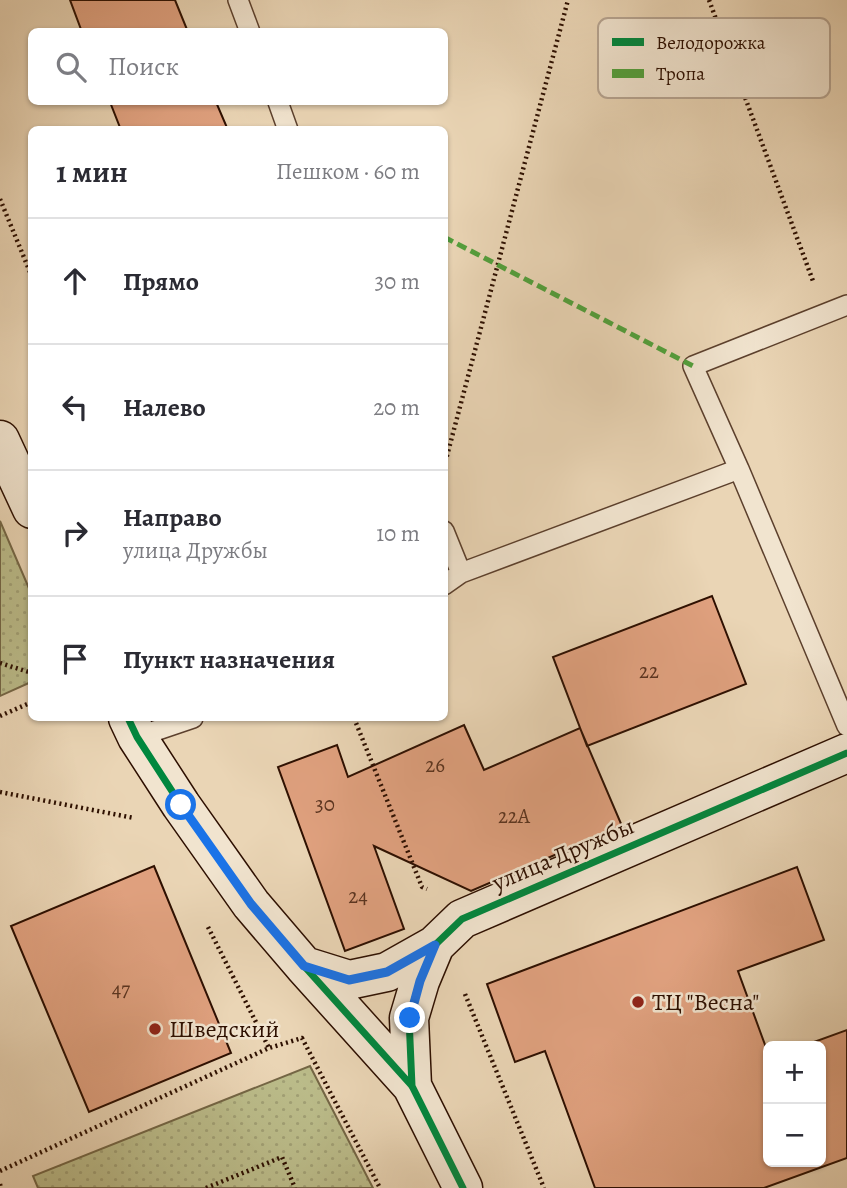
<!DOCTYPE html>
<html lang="ru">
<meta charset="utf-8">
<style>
:root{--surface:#fff;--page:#f2f2f3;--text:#2b2b33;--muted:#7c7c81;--line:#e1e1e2}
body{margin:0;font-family:Alegreya,serif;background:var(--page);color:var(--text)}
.controls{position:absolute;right:21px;bottom:21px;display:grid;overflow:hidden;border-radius:10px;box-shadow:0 2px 5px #0004}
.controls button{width:63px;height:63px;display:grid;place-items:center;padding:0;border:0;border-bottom:2px solid var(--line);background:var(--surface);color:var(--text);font:35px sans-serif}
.stop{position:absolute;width:21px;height:21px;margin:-16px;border:5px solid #1a73e8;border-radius:50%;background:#fff}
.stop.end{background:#1a73e8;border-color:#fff;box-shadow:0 2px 7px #0008}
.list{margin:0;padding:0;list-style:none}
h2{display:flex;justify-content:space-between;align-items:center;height:91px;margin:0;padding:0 28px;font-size:30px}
h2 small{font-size:23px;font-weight:400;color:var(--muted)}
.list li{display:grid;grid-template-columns:46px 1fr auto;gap:21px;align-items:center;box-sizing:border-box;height:126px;padding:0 28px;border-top:2px solid var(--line)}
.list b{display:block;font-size:26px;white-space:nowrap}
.list p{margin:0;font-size:23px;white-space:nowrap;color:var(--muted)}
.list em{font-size:23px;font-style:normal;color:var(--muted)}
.icon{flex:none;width:38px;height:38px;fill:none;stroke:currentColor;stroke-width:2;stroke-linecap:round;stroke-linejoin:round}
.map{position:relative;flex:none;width:847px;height:1188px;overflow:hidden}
.search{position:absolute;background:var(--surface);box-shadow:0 2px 5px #0004;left:28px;top:28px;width:420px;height:77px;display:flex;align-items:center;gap:18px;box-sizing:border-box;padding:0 24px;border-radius:10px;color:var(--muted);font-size:26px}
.panel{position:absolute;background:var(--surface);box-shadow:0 2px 5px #0004;left:28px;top:126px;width:420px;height:595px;border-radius:10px}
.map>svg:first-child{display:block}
.park{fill:url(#park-dots);stroke:#746645;stroke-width:2}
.building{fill:#e0a17f;stroke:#2d0f00;stroke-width:2}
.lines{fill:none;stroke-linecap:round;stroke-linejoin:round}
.lane-casing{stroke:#5c402d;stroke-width:22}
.secondary-casing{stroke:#2d0f00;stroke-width:41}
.path{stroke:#2d0f00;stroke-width:4.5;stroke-dasharray:2 3.5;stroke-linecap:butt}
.lane{stroke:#f1e4cf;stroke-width:19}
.secondary{stroke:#f1e4cf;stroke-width:38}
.quiet{stroke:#52a03c;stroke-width:5;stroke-dasharray:10 5;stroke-linecap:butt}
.cycleway-casing{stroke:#f1e4cf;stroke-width:11}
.cycleway{stroke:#00873e;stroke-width:7}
.route{stroke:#1a73e8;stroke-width:9}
.poi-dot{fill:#8f2418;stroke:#f1e4cf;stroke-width:2.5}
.labels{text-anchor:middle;stroke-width:5;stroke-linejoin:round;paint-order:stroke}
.number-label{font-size:21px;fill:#5a3420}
.street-label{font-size:24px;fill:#2d0f00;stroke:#f1e4cf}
.poi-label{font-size:24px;fill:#2d0f00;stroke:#f1e4cf;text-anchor:start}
.key{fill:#f1e4cf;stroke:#b6a491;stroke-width:2}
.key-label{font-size:19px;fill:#2d0f00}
</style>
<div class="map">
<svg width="847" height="1188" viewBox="0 0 847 1188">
<defs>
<pattern id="park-dots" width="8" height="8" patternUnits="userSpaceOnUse" patternTransform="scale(1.75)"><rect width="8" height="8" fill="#bbbc8a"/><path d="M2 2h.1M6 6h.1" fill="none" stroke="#a1a075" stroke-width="1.8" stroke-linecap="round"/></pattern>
</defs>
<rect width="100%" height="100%" fill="#ead5b5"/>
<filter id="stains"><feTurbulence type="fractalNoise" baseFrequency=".00286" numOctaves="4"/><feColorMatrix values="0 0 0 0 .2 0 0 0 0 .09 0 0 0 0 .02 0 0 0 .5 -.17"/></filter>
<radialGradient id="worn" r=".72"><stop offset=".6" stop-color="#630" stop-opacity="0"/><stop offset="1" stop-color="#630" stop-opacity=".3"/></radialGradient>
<!-- park -->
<path class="park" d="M 0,521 L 31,593 L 31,682 L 0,696 Z
M 310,1066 L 373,1188 L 38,1188 L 33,1176 Z"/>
<!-- building -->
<path class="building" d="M 70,0 L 175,0 L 188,32 L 82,32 Z
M 110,102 L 216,102 L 228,130 L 121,130 Z
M 712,596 L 746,684 L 587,746 L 553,657 Z
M 464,725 L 484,770 L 580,728 L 622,826 L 471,891 L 374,846 L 404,929 L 345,951 L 278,767 L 337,745 L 348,777 Z
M 154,866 L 231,1053 L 89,1112 L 11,926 Z
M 797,867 L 824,940 L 738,971 L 768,1053 L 768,1162 L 821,1162 L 821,1046 L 803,1046 L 847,1030 L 847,1158 L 764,1188 L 595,1188 L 545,1051 L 515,1062 L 487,984 Z"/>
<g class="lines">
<defs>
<path id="lane" d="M 238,0 L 250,32
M 278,102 L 288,130
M 739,469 L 693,366 L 847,305
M 444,531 L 461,573
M 444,585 L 461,573 L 739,469 L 847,726
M 137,737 L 193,718"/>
<path id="secondary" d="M 0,440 L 32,509
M 128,718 L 137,737 L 181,805 L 251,904 L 304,966 L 412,1086 L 463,1188
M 304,966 L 349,980 L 387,972 L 435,945
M 412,1086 L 409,1018 L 420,981 L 435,945 L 462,919 L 847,753"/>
</defs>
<!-- lane casing -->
<use href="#lane" class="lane-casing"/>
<!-- secondary casing -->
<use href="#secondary" class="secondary-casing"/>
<!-- path -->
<path class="path" d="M 709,0 L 813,281
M 0,199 L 32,277
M 444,467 L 568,0
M 0,663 L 32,673
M 0,716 L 32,702
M 354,718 L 422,887 L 427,889
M 0,792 L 134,818
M 208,927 L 269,1048
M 465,994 L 544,1188
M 0,1171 L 269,1048 L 302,1038 L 380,1188
M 0,1184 L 1,1188
M 206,1188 L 282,1157 L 295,1188"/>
<!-- lane -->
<use href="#lane" class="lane"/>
<!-- secondary -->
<use href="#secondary" class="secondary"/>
<!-- quiet -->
<path class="quiet" d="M 444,237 L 693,366"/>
<defs>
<path id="cycleway" d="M 128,718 L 137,737 L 181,805 L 251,904 L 304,966 L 412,1086 L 463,1188
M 412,1086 L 409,1018 L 420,981 L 435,945 L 462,919 L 847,753"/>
</defs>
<!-- cycleway casing -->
<use href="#cycleway" class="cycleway-casing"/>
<!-- cycleway -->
<use href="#cycleway" class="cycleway"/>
</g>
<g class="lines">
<!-- route -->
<path class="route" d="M 181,805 L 251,904 L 304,966 L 349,980 L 387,972 L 435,945 L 420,981 L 410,1018"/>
</g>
<!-- markers -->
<g class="poi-dot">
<circle cx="638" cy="1002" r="7"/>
<circle cx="155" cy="1029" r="7"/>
</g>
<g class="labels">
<!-- number labels -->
<g class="number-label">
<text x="649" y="678">22</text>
<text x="435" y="772">26</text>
<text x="325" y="811">30</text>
<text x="514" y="823">22А</text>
<text x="358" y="903">24</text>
<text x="121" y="996">47</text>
</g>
<!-- street labels -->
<g class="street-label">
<text transform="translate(563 854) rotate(-23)" y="8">улица Дружбы</text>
</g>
<!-- poi labels -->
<g class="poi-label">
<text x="652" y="1010">ТЦ "Весна"</text>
<text x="169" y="1037">Шведский</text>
</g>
</g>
<!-- legend -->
<rect x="598" y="18" width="232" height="80" rx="10" class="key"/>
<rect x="612" y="38" width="32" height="8" fill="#00873e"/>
<rect x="612" y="69" width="32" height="9" fill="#52a03c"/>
<g class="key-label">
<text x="656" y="49">Велодорожка</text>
<text x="656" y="80">Тропа</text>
</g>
<rect width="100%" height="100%" filter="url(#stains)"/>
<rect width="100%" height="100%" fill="url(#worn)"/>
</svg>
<div class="controls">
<button>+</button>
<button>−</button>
</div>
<div class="stop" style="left:181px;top:805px"></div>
<div class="stop end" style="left:410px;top:1018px"></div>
<div class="search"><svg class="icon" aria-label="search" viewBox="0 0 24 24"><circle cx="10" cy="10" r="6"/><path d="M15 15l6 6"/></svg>Поиск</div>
<section class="panel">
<h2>1 мин<small>Пешком · 60 m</small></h2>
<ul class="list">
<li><svg class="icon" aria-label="ahead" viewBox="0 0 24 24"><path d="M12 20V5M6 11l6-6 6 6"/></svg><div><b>Прямо</b></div><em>30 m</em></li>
<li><svg class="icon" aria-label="left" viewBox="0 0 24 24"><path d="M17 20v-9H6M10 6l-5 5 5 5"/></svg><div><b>Налево</b></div><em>20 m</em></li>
<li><svg class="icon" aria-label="right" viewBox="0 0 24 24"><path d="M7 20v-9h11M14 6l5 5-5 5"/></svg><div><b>Направо</b><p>улица Дружбы</p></div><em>10 m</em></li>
<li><svg class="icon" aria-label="arrive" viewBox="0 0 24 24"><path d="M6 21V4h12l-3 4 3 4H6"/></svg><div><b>Пункт назначения</b></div></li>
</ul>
</section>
</div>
